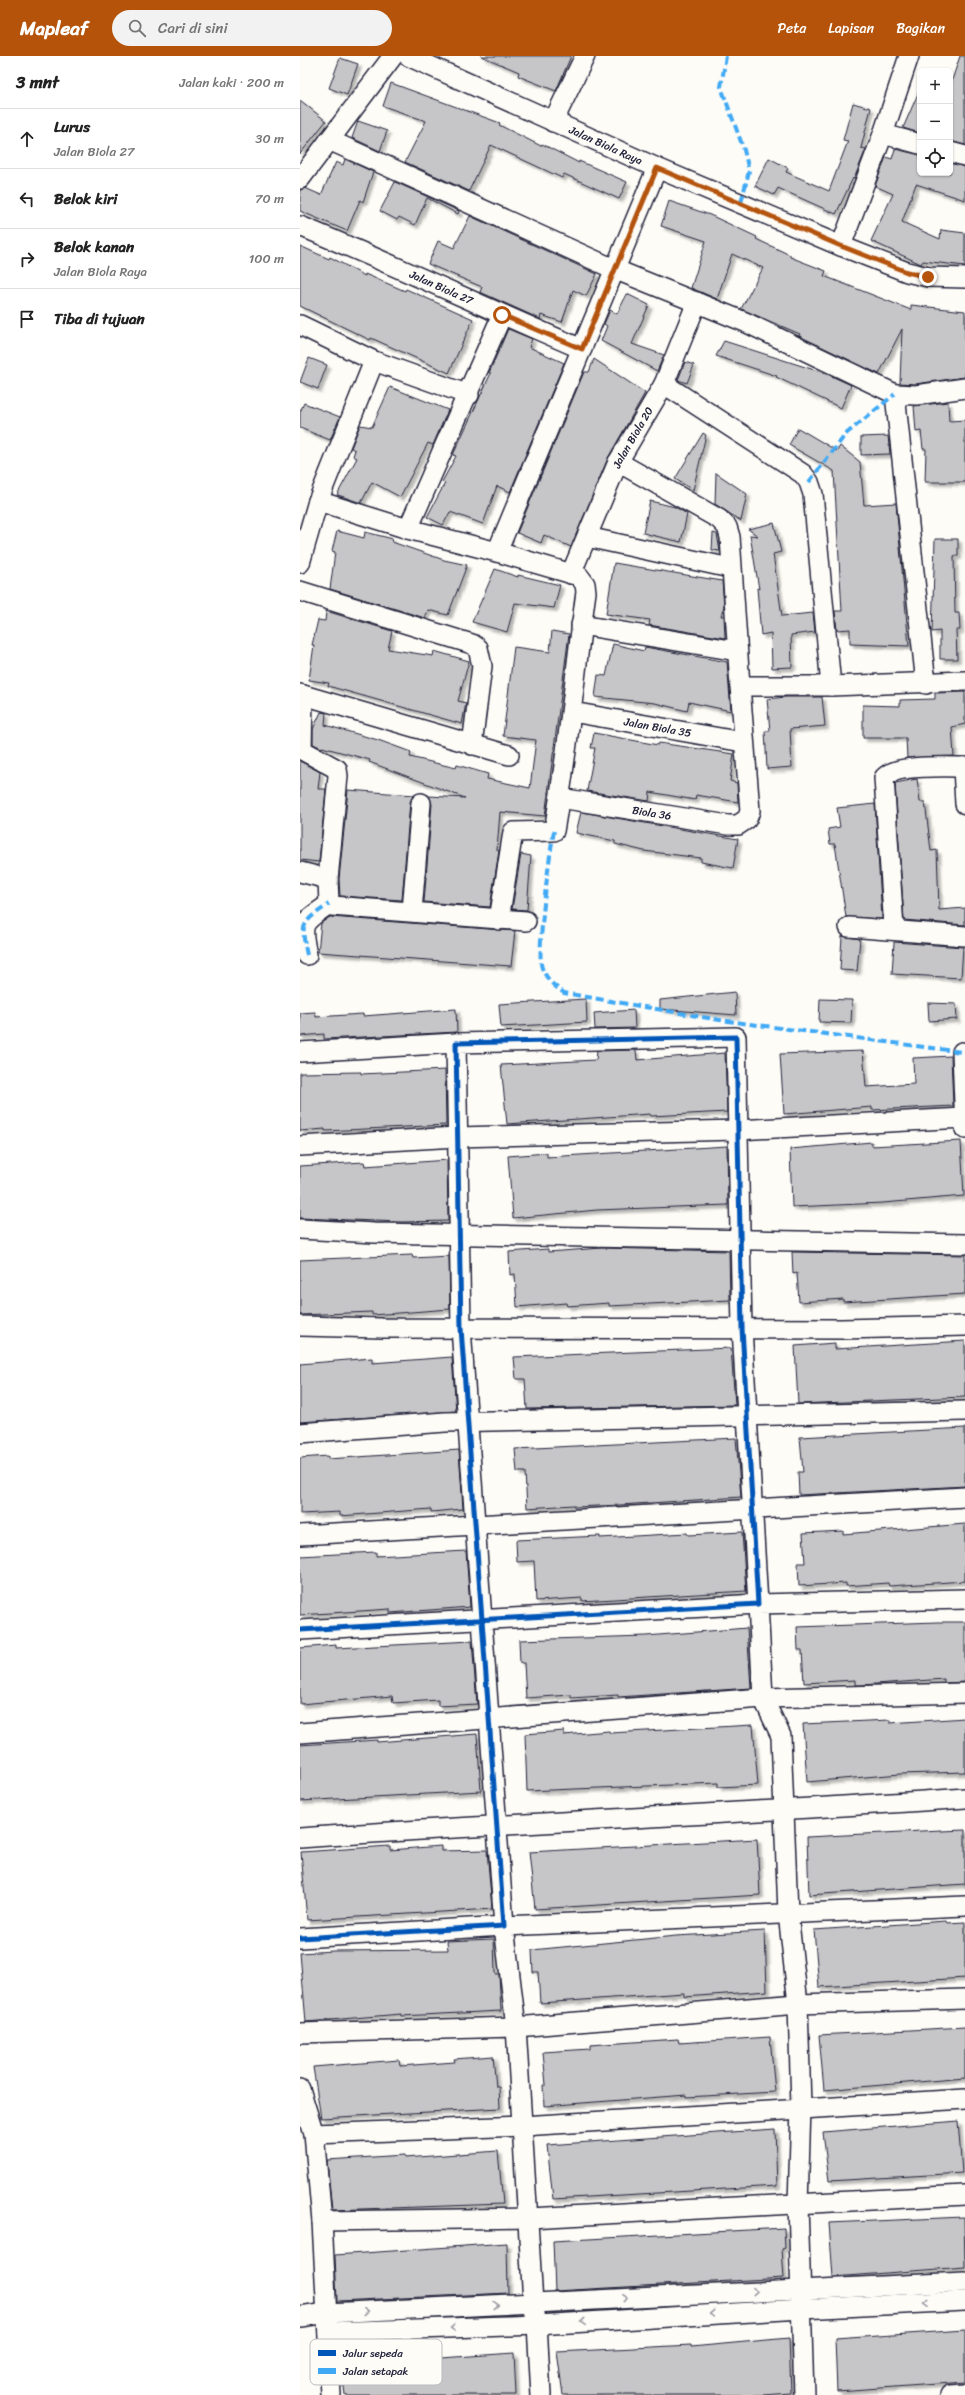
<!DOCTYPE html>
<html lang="id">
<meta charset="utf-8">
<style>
:root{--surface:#fff;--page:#f2f2f2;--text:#222;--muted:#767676;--line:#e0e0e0;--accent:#b45309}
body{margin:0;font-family:Sriracha,sans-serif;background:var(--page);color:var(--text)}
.controls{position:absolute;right:12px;top:12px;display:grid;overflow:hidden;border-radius:6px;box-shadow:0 1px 3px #0004}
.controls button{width:36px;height:36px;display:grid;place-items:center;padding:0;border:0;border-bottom:1px solid var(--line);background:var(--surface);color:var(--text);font:20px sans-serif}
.stop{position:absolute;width:12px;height:12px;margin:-9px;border:3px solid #b45309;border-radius:50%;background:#fff}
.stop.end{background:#b45309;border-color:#fff;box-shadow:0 1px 4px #0008}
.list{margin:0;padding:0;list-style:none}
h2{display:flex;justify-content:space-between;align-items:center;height:52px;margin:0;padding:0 16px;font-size:17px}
h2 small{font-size:13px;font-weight:400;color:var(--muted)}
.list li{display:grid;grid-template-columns:26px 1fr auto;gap:12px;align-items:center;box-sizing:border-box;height:60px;padding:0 16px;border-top:1px solid var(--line)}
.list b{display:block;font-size:15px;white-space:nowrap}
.list p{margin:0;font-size:13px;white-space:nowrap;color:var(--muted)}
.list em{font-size:13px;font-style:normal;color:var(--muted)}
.icon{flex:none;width:22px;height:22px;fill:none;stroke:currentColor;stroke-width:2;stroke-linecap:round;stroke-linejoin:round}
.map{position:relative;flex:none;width:665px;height:2339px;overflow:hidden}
header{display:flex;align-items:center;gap:24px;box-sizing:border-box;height:56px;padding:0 20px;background:var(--accent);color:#fff}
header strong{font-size:19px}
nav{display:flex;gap:22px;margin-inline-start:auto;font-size:14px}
.search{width:280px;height:36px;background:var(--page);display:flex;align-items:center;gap:10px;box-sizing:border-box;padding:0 14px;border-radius:22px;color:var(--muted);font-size:15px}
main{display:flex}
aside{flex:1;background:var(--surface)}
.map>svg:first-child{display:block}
.building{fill:#c6c6c8;stroke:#22223b;filter:url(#shadow)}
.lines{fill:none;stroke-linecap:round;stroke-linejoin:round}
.street-casing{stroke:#22223b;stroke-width:22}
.street{stroke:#fdfcf7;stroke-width:19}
.quiet{stroke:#3fa9f5;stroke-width:4;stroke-dasharray:8 4;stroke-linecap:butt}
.cycleway-casing{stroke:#fdfcf7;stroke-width:8}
.cycleway{stroke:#0057b8;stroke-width:5}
.oneway{stroke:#9a9aa2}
.route{stroke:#b45309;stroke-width:5}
.labels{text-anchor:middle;stroke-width:3;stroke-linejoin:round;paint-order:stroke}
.street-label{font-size:11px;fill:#22223b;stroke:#fdfcf7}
.key{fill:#fdfcf7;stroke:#bbbbbf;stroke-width:1}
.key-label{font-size:11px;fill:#22223b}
</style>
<header>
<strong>Mapleaf</strong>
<div class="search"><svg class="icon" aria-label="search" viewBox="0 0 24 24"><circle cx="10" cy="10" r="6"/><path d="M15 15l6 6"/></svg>Cari di sini</div>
<nav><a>Peta</a><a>Lapisan</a><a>Bagikan</a></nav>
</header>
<main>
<aside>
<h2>3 mnt<small>Jalan kaki · 200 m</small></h2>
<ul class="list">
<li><svg class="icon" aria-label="ahead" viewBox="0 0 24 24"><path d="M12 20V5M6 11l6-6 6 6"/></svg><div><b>Lurus</b><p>Jalan Biola 27</p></div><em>30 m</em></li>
<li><svg class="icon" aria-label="left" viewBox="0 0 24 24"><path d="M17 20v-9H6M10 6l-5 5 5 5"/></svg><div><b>Belok kiri</b></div><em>70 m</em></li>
<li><svg class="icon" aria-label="right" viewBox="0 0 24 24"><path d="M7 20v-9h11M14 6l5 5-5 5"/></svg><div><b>Belok kanan</b><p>Jalan Biola Raya</p></div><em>100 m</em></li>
<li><svg class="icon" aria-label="arrive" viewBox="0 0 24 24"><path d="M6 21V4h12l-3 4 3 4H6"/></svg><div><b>Tiba di tujuan</b></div></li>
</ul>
</aside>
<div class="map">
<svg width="665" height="2339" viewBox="0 0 665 2339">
<defs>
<filter id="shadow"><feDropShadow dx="3.5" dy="3.5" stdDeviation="1" flood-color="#0004"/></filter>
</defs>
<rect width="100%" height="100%" fill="#fdfcf7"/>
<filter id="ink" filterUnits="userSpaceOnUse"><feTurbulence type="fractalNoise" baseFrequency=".025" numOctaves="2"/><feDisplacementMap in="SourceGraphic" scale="8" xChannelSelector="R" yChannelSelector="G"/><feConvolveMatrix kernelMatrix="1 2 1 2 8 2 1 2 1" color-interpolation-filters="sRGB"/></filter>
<g filter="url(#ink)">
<!-- building -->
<path class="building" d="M 181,0 L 271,0 L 256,35 L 218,20 L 219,16 Z
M 660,0 L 665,0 L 665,89 L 650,85 L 650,30 Z
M 40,2 L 58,8 L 47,39 L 29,32 Z
M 91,27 L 200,67 L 199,69 L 241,90 L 242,88 L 279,107 L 279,105 L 327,126 L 319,143 L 264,118 L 262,122 L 191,89 L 169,135 L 105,106 L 126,65 L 83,50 Z
M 620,33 L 620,77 L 603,72 Z
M 0,44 L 26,65 L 0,98 Z
M 553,47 L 571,52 L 561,92 L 566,93 L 554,123 L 553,122 L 536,158 L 478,132 L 474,139 L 455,130 L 469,102 L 488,112 L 486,116 L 529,135 L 548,85 L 543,84 Z
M 58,65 L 87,75 L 80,95 L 52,82 Z
M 595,93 L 620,99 L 620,117 L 650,117 L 650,107 L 665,111 L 665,144 L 616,128 L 602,166 L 640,183 L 641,174 L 665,177 L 665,210 L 623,205 L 621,208 L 571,185 L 593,138 L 575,130 L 586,101 L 592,103 Z
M 45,103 L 73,116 L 63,146 L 60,144 L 47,175 L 0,155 L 0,134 L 5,132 L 21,139 L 36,106 L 43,109 Z
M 95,126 L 159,155 L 158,158 L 127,142 L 115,169 L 99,161 L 97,164 L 80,155 Z
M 369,145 L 410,159 L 457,181 L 456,183 L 490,199 L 490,201 L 526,215 L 524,220 L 611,254 L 611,249 L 665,255 L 665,321 L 615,328 L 600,327 L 602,273 L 579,318 L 499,280 L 500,278 L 441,253 L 463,212 L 432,198 L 417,243 L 391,232 L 406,185 L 361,170 Z
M 170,160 L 297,218 L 286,240 L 273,234 L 262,266 L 241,259 L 240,263 L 180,236 L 182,231 L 128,208 L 138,185 L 154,192 Z
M 0,190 L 29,203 L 30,201 L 65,220 L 65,218 L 105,235 L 106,233 L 173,263 L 149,317 L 71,282 L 70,284 L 0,250 Z
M 327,238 L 349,249 L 332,288 L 364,299 L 357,315 L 301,285 L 307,270 L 304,268 L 310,254 L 317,258 Z
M 208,273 L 232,283 L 229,291 L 264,307 L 210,436 L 197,430 L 183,468 L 150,456 L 143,469 L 127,461 L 145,427 L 142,426 L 156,400 L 153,399 L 191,317 L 189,317 Z
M 424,285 L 527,318 L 551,329 L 541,352 L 476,321 L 477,320 L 416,300 Z
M 9,302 L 27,309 L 18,333 L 0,326 Z
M 294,303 L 345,337 L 308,402 L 271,491 L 244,479 L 241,487 L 217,477 L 284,316 L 289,316 Z
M 385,306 L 394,309 L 387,327 L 378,324 Z
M 90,331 L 148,354 L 133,389 L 128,387 L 100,441 L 72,426 L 61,447 L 41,440 L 37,439 L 57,402 L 53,400 L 55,394 L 51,392 L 60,369 L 72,371 Z
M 648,346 L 649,365 L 665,364 L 665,426 L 625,426 L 626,393 L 623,393 L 621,375 L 616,376 L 614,350 Z
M 4,347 L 40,361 L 30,384 L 0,372 L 0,356 Z
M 498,372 L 537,395 L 540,390 L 560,406 L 564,449 L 596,447 L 609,590 L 550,588 L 550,573 L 537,574 L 535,555 L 542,555 L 534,415 L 489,389 Z
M 403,377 L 406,379 L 393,434 L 375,423 Z
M 588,380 L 590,398 L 561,399 L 561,381 Z
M 416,417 L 447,438 L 441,465 L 415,448 Z
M 350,445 L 375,451 L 387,458 L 381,486 L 343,477 Z
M 474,467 L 481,496 L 473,498 L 482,560 L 513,557 L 515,576 L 491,579 L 492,611 L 472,612 L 471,577 L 461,579 L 457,532 L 459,533 L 450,479 L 458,480 L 448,473 Z
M 37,475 L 64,482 L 65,476 L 93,483 L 92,486 L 144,504 L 167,509 L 148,559 L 128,554 L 125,562 L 30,533 L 35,496 L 32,495 Z
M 413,477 L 417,478 L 420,495 L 412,494 Z
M 635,483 L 658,483 L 658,500 L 654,500 L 655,557 L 659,557 L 660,574 L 656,574 L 657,603 L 640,603 L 640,575 L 632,576 Z
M 314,507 L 422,525 L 424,550 L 421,560 L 424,560 L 425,582 L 349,569 L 350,564 L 306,558 Z
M 195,513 L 218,521 L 218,519 L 260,529 L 254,552 L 215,547 L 207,576 L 172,566 Z
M 26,555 L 92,575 L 88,593 L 133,600 L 134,595 L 169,605 L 158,645 L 166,647 L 162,668 L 28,630 L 29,627 L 9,624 L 14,589 L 12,589 L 18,564 L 25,565 Z
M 252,575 L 269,578 L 245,760 L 200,756 L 197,794 L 199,795 L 190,851 L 124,846 L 132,748 L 129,740 L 165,742 L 69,706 L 70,704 L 22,691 L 22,692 L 13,688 L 13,673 L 21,656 L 26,657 L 25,669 L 78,684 L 111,696 L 110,701 L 156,712 L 157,709 L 188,718 L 187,723 L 230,732 L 236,684 L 203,680 L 214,591 L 250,596 Z
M 313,588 L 344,595 L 345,591 L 427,606 L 431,655 L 389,646 L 387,655 L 355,647 L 295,641 L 298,619 L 306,620 Z
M 665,636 L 665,668 L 652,671 L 654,700 L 607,702 L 606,682 L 563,682 L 563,649 L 600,650 L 600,644 L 635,643 L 635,637 Z
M 486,641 L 522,641 L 525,670 L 490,673 L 492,711 L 467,713 L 465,675 L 470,675 L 467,643 Z
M 294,677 L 358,689 L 359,687 L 434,698 L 430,725 L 437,727 L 438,746 L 396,739 L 395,744 L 350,736 L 349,745 L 287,735 L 295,692 L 291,692 Z
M 0,705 L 20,716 L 18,733 L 26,733 L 19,806 L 0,804 Z
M 617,723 L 620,746 L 625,746 L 631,795 L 637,794 L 639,854 L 665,852 L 665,869 L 604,864 L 595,727 Z
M 48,734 L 114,739 L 110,746 L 102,844 L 40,840 L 39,823 Z
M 575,748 L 582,863 L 546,861 L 535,788 L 530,788 L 528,773 L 540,771 L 537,752 Z
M 281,756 L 438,783 L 433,812 L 401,806 L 401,802 L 344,795 L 315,788 L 315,785 L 276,777 Z
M 221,798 L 231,800 L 227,854 L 212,853 Z
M 30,861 L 215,875 L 211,910 L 18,896 L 21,867 Z
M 542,880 L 560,883 L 557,915 L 540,914 Z
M 594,886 L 663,891 L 661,922 L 592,918 Z
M 435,936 L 436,959 L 360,953 L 360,944 Z
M 286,943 L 287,966 L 201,971 L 199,948 Z
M 520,943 L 552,944 L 551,967 L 519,966 Z
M 628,947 L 656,948 L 657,963 L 629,965 Z
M 156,953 L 157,976 L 24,983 L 24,978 L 0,980 L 0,957 L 15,956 L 16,961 L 63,958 L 63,960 Z
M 334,954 L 335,972 L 295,973 L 294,957 Z
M 336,994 L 337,1004 L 425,997 L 427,1056 L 351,1060 L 350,1058 L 207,1068 L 201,1009 L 296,1004 L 297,995 Z
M 563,995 L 566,1031 L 614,1028 L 613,1002 L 651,1000 L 653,1050 L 572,1054 L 572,1051 L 484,1058 L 480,998 Z
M 145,1014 L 146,1069 L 25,1075 L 25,1073 L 0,1075 L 0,1017 L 61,1016 L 61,1018 Z
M 661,1085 L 664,1140 L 583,1147 L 492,1151 L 490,1093 L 572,1086 L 572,1090 Z
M 427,1090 L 428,1149 L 297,1154 L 213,1162 L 208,1100 L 247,1097 L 247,1101 Z
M 147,1104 L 148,1165 L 101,1166 L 0,1162 L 0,1110 L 64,1106 L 65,1110 Z
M 302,1192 L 429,1195 L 430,1244 L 309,1250 L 309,1247 L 267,1250 L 266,1247 L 217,1251 L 215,1218 L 210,1219 L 209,1196 L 248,1193 L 248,1196 Z
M 492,1196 L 665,1199 L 665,1238 L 543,1246 L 543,1243 L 499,1246 L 497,1217 L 493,1218 Z
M 112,1199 L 113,1202 L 149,1200 L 150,1253 L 72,1259 L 72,1256 L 0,1259 L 0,1204 Z
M 665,1285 L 665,1341 L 498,1348 L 495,1290 L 535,1287 L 535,1293 Z
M 431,1292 L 435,1349 L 227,1353 L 225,1323 L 216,1323 L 214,1301 Z
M 152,1301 L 156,1355 L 0,1366 L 0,1308 L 72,1302 L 72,1307 Z
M 665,1372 L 665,1430 L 499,1439 L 498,1416 L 503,1416 L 500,1381 Z
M 436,1382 L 441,1441 L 320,1449 L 274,1451 L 274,1449 L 227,1452 L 225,1416 L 217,1416 L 215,1393 Z
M 159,1394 L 163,1453 L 131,1456 L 131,1453 L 40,1460 L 40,1456 L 0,1458 L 0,1402 L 28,1400 L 28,1403 Z
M 665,1468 L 665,1525 L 589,1530 L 588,1527 L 546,1530 L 546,1527 L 499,1530 L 498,1507 L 505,1507 L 503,1477 L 543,1475 L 543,1478 Z
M 442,1476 L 446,1535 L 282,1545 L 282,1542 L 236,1545 L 234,1505 L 217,1506 L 216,1484 L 300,1480 L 300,1482 L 387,1477 L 388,1479 Z
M 166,1495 L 170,1551 L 90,1557 L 90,1553 L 0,1559 L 0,1500 L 76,1496 L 76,1500 Z
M 637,1566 L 665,1566 L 665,1626 L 644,1627 L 644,1623 L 562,1629 L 555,1629 L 555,1624 L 504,1627 L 502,1594 L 498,1594 L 497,1571 Z
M 447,1572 L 451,1632 L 318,1641 L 318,1639 L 271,1642 L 271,1639 L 226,1642 L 224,1607 L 220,1607 L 219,1584 L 346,1580 Z
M 172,1585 L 177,1648 L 138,1650 L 138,1644 L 93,1647 L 92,1640 L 0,1648 L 0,1592 L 36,1589 L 36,1592 Z
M 665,1662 L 665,1716 L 600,1718 L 507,1726 L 503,1668 L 590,1664 L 590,1667 Z
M 453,1669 L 458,1729 L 418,1731 L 418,1727 L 227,1735 L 225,1678 L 264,1675 L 264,1679 L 309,1675 L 310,1677 Z
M 177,1678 L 181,1735 L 0,1745 L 0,1689 L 77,1684 L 77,1686 Z
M 641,1774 L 641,1775 L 665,1774 L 665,1828 L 509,1839 L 507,1781 Z
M 457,1783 L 460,1839 L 235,1853 L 229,1796 Z
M 90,1790 L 90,1794 L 141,1790 L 141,1795 L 187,1794 L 192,1853 L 7,1864 L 1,1796 Z
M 646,1865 L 647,1867 L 665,1866 L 665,1922 L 519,1931 L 514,1874 Z
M 465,1875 L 467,1935 L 384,1941 L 384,1937 L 240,1947 L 238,1916 L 233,1916 L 232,1894 L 376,1880 Z
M 194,1883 L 195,1918 L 199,1918 L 201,1955 L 101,1960 L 101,1958 L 6,1966 L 0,1897 L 33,1895 L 148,1894 L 147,1885 Z
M 665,1971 L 665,2022 L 524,2034 L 519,1979 Z
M 470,1981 L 475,2036 L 386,2041 L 386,2039 L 244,2050 L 243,2029 L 246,2029 L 243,1996 L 290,1993 L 290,1989 L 378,1983 L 379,1987 Z
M 193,2000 L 196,2031 L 199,2031 L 200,2052 L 21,2062 L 13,2011 L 99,2004 L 100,2010 L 155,2006 L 154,2003 Z
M 658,2065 L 662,2117 L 529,2125 L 523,2076 Z
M 475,2073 L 477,2130 L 253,2143 L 247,2089 Z
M 198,2095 L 203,2148 L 32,2154 L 27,2104 L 104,2099 L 105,2102 Z
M 664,2161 L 665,2211 L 533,2221 L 529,2167 Z
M 484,2172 L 485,2192 L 482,2193 L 484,2222 L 255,2235 L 253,2185 Z
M 207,2187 L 208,2237 L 37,2245 L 35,2199 Z
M 665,2274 L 665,2326 L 537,2335 L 535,2283 Z
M 489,2282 L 491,2337 L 463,2339 L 263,2339 L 257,2296 L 391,2289 L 391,2291 Z
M 214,2297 L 216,2339 L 45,2339 L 44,2330 L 42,2330 L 40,2309 Z"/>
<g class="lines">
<defs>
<g id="street">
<path id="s1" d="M 108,0 L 357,112 L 541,190 L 607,216 L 628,221 L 665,222"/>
<path d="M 253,66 L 285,0"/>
<path d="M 583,78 L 620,88"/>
<path d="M 29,84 L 314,213 L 445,266 L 595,338 L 616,339 L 665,332"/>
<path d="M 650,96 L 665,100"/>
<path d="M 0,123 L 93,0"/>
<path id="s2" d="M 0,170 C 95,209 188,253 282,293"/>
<path d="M 541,190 L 583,78 L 609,0"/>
<path d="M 0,269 L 74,305 L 169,339"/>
<path d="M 364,328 L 503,418 L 509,426 L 513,438 L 531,630"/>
<path d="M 595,338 L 626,628"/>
<path d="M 318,406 L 419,463 L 427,471 L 430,481 L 440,630"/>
<path d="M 18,445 L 108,473 L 197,496"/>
<path d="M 108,473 L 202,259"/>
<path d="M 287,481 L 430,512"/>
<path d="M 0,507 L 18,445 L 74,305"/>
<path id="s3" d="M 271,518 L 318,406 L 364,328 L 397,246"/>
<path d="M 0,535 L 172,588 L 178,592 L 182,610 L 172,689"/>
<path d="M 281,569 L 437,595"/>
<path d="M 0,638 L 209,699"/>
<path d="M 3,639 L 2,694 L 37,713 L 38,720 L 28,823 L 29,848 L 32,850 L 226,865"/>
<path id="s4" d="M 272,656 L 443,686"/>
<path d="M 663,711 L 665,748"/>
<path id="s5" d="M 260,742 L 428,769 L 438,769 L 447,763 L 450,755 L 440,630 L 531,630 L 665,625"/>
<path d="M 0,816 L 28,823"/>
<path d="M 112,855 L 121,747"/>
<path d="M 199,864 L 213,776 L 254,775 C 268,696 275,616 286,536 L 285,528 L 279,520 L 197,496 L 357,112"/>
<path d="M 549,871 L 665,880"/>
<path d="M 594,873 L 584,722 C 594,708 647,711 665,711"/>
<path d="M 7,899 C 0,866 2,867 29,848"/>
<path d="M 0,996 L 156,987"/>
<path d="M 662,996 L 665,1073"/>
<path d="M 0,1090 L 157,1081 L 438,1074 L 664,1062"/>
<path d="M 0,1173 L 74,1177 L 665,1188"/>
<path d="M 0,1270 L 82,1272 L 542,1273 L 665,1270"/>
<path d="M 0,1377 L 145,1366 L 665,1355"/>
<path d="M 0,1479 L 665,1441"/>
<path d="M 665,1543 L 458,1548 L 463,1642 L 481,1680 L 488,1857 L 498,1948 L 665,1943"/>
<path d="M 0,1574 L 458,1548 L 442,1272 L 436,981 L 156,987 L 161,1272 L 204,1870 L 0,1882"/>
<path d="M 0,1677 L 463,1642 L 665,1637"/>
<path d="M 0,1782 C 222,1766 443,1758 665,1742"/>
<path d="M 0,1977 L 216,1971 L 233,2247 L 237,2269 L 241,2339"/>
<path d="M 0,2033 L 14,2078 L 22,2165 L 31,2339"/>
<path d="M 14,2078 L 222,2070 L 665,2043"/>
<path d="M 22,2165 L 229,2162 L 665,2139"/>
<path d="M 0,2261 L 27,2257 L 665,2226"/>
<path d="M 28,2276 L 237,2269 L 501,2253 L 665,2245"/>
<path d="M 504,2339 L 498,2148 L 501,2051 L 498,1948 L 216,1971 L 204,1870 L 665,1850"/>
<path d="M 650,2339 L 665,2338"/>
</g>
</defs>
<!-- street casing -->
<use href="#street" class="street-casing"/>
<!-- street -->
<use href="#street" class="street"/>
<!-- quiet -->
<path class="quiet" d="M 426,0 L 421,31 L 444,94 L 449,115 L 441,147
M 509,426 L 546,378 L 595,338
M 254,775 C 250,794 236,899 242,912 C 247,924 254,930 264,937 L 420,964 L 662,996
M 7,899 C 0,866 2,867 29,848"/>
<defs>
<path id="cycleway" d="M 0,1574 L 458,1548 L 442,1272 L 436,981 L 156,987 L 161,1272 L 204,1870 L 0,1882"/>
</defs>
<!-- cycleway casing -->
<use href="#cycleway" class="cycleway-casing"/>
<!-- cycleway -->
<use href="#cycleway" class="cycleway"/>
</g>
<!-- one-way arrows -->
<defs><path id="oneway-chevron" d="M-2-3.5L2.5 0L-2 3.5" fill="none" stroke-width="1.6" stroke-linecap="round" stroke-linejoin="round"/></defs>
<g class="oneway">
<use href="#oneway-chevron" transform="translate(455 2235) rotate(-3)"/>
<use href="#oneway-chevron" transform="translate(325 2242) rotate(-3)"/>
<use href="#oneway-chevron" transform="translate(626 2247) rotate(177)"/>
<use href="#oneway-chevron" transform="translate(196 2249) rotate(-3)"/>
<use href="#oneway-chevron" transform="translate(66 2255) rotate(-3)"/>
<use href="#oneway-chevron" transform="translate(412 2258) rotate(176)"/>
<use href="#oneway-chevron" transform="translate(283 2266) rotate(176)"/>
<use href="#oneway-chevron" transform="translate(153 2272) rotate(178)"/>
</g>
</g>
<g class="lines" filter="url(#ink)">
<!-- route -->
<path class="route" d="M 202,259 L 282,293 L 357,112 L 541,190 L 607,216 L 628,221"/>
</g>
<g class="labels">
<!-- street labels -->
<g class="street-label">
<text dy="4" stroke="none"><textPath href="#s1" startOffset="217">Jalan Biola Raya</textPath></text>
<text dy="4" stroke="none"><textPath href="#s2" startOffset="154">Jalan Biola 27</textPath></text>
<text dy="4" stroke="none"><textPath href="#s3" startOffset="150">Jalan Biola 20</textPath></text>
<text dy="4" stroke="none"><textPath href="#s4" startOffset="87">Jalan Biola 35</textPath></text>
<text dy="4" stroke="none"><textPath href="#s5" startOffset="93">Biola 36</textPath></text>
</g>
</g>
<!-- legend -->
<rect x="10" y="2283" width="132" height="46" rx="6" class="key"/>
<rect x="18" y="2294" width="18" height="6" fill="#0057b8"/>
<rect x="18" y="2312" width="18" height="6" fill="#3fa9f5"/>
<g class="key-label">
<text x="43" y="2301">Jalur sepeda</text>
<text x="43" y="2319">Jalan setapak</text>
</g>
</svg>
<div class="controls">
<button>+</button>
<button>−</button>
<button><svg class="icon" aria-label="locate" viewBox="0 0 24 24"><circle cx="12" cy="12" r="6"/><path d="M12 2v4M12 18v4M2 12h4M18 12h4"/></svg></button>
</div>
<div class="stop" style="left:202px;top:259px"></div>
<div class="stop end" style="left:628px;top:221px"></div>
</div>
</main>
